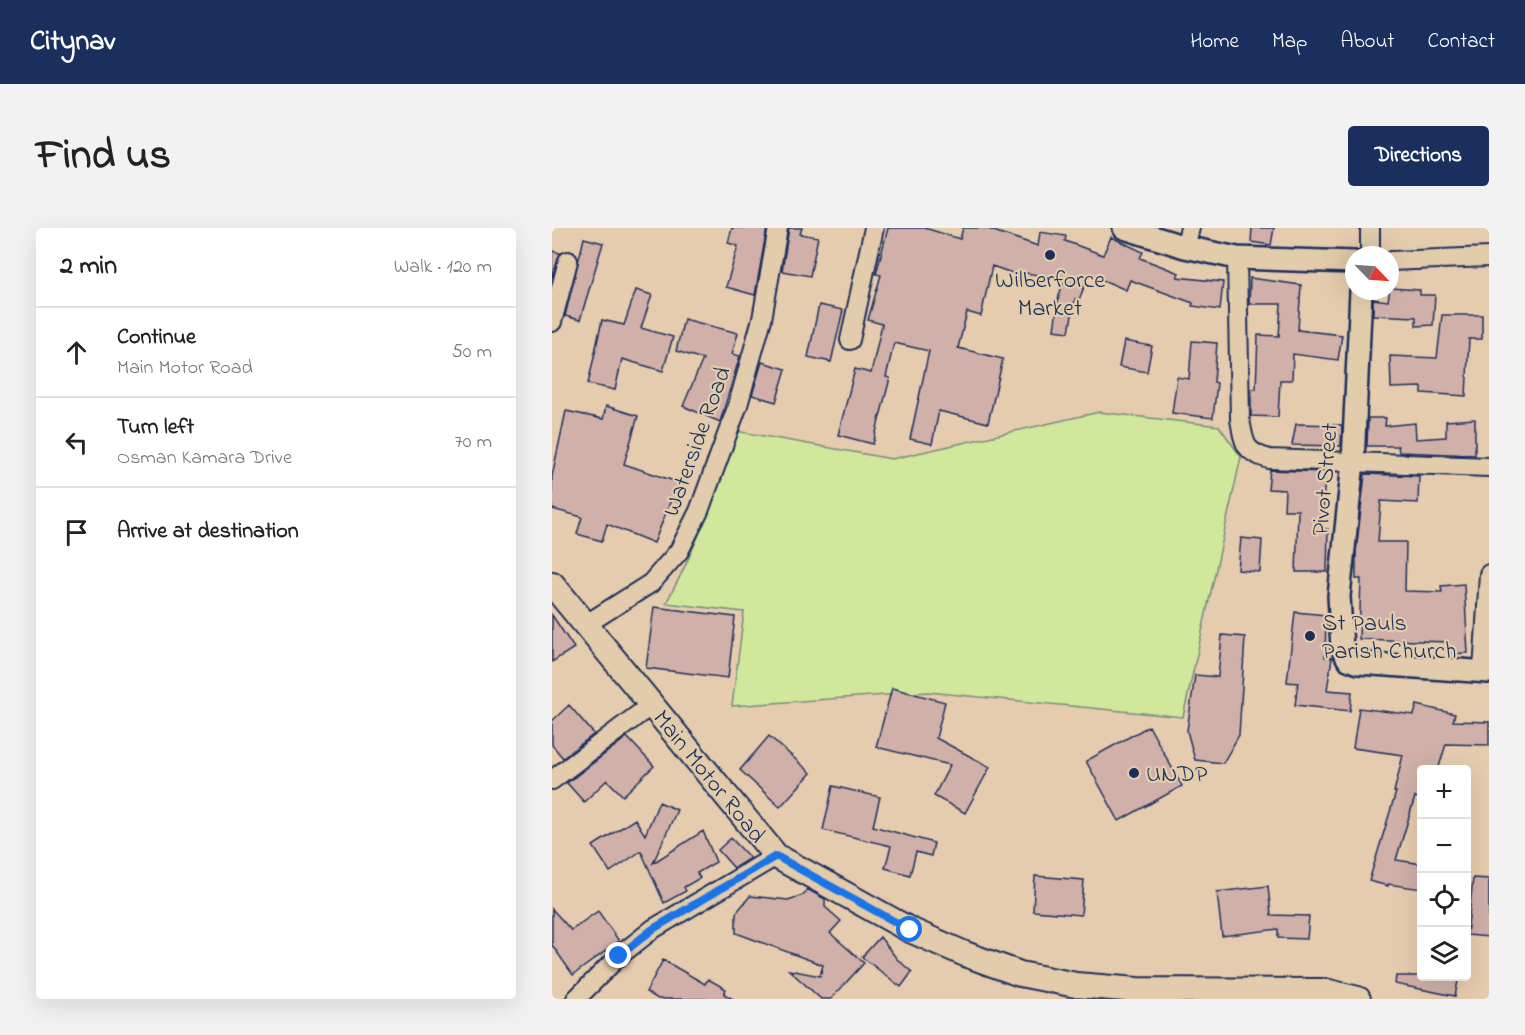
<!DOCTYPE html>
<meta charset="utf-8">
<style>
:root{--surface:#fff;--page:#f2f2f2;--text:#222;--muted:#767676;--line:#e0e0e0;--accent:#1b2f5e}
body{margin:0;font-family:"Indie Flower",sans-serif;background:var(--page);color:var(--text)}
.controls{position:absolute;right:18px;bottom:18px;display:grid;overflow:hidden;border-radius:6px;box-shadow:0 6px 24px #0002}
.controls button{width:54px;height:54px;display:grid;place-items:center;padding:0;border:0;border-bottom:2px solid var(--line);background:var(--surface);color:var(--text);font:30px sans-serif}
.compass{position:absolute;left:793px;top:18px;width:54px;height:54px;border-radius:50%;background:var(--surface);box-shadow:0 6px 24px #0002;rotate:115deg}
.stop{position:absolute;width:18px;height:18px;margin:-14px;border:4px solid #1a73e8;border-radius:50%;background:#fff}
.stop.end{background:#1a73e8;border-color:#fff;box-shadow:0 2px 6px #0008}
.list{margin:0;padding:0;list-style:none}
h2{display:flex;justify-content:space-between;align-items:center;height:78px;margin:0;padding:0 24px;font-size:26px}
h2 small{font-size:20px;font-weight:400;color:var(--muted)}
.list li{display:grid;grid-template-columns:39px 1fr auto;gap:18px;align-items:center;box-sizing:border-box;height:90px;padding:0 24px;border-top:2px solid var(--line)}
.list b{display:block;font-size:22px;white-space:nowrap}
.list p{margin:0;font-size:20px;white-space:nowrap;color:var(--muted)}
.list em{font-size:20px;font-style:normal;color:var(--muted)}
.icon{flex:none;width:33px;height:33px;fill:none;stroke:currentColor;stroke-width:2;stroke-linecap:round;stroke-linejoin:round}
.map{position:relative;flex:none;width:937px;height:771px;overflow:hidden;border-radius:6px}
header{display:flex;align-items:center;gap:36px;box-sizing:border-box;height:84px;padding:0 30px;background:var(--accent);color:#fff}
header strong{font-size:28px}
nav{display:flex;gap:33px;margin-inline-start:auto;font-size:21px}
.intro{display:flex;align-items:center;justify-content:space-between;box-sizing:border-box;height:144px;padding:0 36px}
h1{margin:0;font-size:42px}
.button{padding:15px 27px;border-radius:6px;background:var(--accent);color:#fff;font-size:21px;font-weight:700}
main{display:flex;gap:36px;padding:0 36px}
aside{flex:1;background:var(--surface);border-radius:6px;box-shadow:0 6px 24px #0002}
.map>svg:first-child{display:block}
.green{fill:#d1e79c;stroke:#768b7d;stroke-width:1.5}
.building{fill:#d0b0a9;stroke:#1b2f5e;stroke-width:1.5}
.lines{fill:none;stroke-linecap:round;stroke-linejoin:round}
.minor-casing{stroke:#1b2f5e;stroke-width:22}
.tertiary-casing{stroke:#1b2f5e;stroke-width:26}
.secondary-casing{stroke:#1b2f5e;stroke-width:28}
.minor{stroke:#e2ccab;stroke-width:18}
.tertiary{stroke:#e2ccab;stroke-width:21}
.secondary{stroke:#e2ccab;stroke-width:24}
.route{stroke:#1a73e8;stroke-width:8}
.poi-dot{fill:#1b2f5e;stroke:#e2ccab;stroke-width:2}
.labels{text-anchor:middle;stroke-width:4.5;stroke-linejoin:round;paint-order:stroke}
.poi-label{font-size:24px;fill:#1b2f5e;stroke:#e2ccab;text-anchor:start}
.street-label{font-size:24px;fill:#1b2f5e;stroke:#e2ccab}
</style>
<header>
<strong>Citynav</strong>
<nav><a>Home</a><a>Map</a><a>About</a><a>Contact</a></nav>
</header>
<div class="intro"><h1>Find us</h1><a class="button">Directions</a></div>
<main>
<aside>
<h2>2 min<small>Walk · 120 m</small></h2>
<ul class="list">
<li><svg class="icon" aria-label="ahead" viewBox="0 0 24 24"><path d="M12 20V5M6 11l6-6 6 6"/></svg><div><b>Continue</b><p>Main Motor Road</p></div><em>50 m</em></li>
<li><svg class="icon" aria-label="left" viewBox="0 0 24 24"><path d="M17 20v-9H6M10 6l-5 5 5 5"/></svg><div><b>Turn left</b><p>Osman Kamara Drive</p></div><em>70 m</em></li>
<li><svg class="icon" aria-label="arrive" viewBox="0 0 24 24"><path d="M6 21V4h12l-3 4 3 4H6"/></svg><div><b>Arrive at destination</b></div></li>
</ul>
</aside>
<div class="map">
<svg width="937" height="771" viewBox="0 0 937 771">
<rect width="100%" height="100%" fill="#e6ccae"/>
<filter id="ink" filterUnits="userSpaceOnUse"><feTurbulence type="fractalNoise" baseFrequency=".0167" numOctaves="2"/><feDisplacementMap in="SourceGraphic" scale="12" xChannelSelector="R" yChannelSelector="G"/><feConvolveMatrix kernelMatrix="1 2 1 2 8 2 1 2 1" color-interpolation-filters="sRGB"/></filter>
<g filter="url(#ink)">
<!-- green -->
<path class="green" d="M 547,184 L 667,198 L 689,229 L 631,489 L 376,464 L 180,478 L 192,384 L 114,375 C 145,320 164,263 184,203 L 340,231 Z"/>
<!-- building -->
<path class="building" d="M 180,0 L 215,0 L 203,67 L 174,59 L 186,18 L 176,15 Z
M 237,0 L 250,0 L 248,6 L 266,9 L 258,48 L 230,43 Z
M 336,0 L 373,0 L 408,11 L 411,0 L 433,0 L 486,18 L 488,4 L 514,8 L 513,13 L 551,27 L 559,9 L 591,24 L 588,30 L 627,45 L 625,49 L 671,54 L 668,82 L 640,78 L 641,75 L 578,52 L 574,62 L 537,46 L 527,72 L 523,71 L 517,104 L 502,102 L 507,67 L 513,51 L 467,44 L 466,47 L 440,38 L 429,88 L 415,84 L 406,120 L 451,131 L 436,195 L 387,183 L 380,216 L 358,211 L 377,123 L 342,115 L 334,149 L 338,150 L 321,216 L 286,207 L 303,141 L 319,145 L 330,96 L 316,92 L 329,47 L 324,46 Z
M 700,0 L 722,0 L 719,17 L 699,14 Z
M 32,10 L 51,15 L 28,92 L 13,88 Z
M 0,23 L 8,25 L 0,50 Z
M 698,50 L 749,57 L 746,102 L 790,107 L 786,132 L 741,126 L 740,152 L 728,152 L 726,189 L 699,188 L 699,161 L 704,161 L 706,107 L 727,108 L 729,76 L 697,76 Z
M 838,60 L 868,62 L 868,67 L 883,67 L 881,97 L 864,98 L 864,89 L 821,87 L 821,71 L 836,73 Z
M 84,62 L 100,67 L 89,100 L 121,109 L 111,143 L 70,131 L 63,162 L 36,156 L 50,92 L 72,97 Z
M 267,77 L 291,82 L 279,134 L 256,129 Z
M 890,87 L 930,87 L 930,111 L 917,111 L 914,168 L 870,165 L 870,159 L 839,160 L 838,128 L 885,130 Z
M 132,91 L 186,105 L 180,126 L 188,128 L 168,194 L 131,178 L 151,131 L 124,123 Z
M 572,113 L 600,118 L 595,144 L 567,139 Z
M 640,113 L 665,115 L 662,154 L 665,155 L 661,190 L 620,185 L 625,149 L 637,151 Z
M 210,134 L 234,141 L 224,174 L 200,167 Z
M 54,178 L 86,188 L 72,236 L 134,257 L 128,275 L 119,272 L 102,315 L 55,296 L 50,313 L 25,306 L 30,289 L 0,281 L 0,248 L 14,183 L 51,191 Z
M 816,190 L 834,190 L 833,198 L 863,195 L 864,211 L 894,209 L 894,193 L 923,191 L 923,227 L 847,224 L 846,218 L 815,218 Z
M 744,196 L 790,197 L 789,218 L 740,217 Z
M 718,242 L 773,244 L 770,301 L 776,301 L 775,344 L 744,344 L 746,282 L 732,282 L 733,262 L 716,261 Z
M 813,246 L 867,248 L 866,275 L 829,273 L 826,314 L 854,314 L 853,363 L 890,364 L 889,358 L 912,356 L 916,425 L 896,426 L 896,414 L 807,411 L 809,351 L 804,351 L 804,324 Z
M 689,310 L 710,312 L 708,344 L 686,342 Z
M 102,379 L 183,389 L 176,450 L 94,440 Z
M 743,384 L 774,387 L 773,429 L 780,430 L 775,462 L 800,464 L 798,483 L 743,477 L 746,455 L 735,454 Z
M 0,387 L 22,420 L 0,434 Z
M 670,407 L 693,409 L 687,507 L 671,535 L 643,532 L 635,503 L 643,447 L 666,449 Z
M 340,460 L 393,474 L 384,510 L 438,539 L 413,585 L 382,568 L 398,537 L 324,519 Z
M 17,477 L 42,506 L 11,530 L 0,517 L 0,493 Z
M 865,477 L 903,486 L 901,493 L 937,494 L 937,517 L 894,516 L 886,542 L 870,542 L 870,571 L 863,569 L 844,632 L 870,636 L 870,661 L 836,656 L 836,658 L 817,653 L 844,564 L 842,564 L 851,527 L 801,520 L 807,480 L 862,487 Z
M 597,498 L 630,558 L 567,593 L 534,533 Z
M 217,508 L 259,545 L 228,579 L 188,542 Z
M 75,509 L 102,538 L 71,568 L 55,552 L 32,574 L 15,555 Z
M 281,558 L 328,569 L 321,598 L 382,615 L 379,628 L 364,624 L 358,647 L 333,640 L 339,618 L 271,602 Z
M 107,574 L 125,582 L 101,635 L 151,603 L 164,634 L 145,645 L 148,650 L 132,659 L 134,663 L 112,675 L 89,623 L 58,644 L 41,618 L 83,591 L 93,607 Z
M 179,610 L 198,630 L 182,640 L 166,622 Z
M 483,648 L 532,652 L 529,687 L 481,683 Z
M 921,650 L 937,651 L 937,709 L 915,707 Z
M 716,658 L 719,687 L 757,688 L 755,711 L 726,710 L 726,701 L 670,708 L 665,664 Z
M 255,661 L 273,671 L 273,679 L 289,693 L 278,705 L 312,735 L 279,771 L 269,771 L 237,742 L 268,748 L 271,737 L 184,705 L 184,685 L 198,668 L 236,672 L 251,667 Z
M 0,681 L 19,702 L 46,683 L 67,713 L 21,747 L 0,717 Z
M 328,709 L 345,731 L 360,744 L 349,759 L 310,729 Z
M 111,732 L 153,756 L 156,751 L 174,761 L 172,766 L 181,771 L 106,771 L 94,764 Z
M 844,748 L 907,748 L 903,768 L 843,756 Z"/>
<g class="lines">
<defs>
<path id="minor" d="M 633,19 L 638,0
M 818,27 L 818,0
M 685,30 L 688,191 C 692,215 692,224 717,231 L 937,239
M 838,33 L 937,29
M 0,94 L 16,33
M 298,112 L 322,0
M 33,397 L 99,355 L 127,323 L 147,283 L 186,177 L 210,91 L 226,0
M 931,443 L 937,346
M 0,552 L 99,477
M 24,771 L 67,728 L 101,701 L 224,628"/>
<path id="tertiary" d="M 572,0 L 633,19 L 685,30 L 802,34
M 809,63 L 801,234 L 787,368 L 790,420 L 796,431 L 806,435 L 937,444"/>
<path id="secondary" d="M 0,356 L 224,628 L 358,702 L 413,726 L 468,746 L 524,757 L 585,762 L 773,763 L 806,771"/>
</defs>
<!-- minor casing -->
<use href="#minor" class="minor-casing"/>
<!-- tertiary casing -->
<use href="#tertiary" class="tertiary-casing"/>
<!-- secondary casing -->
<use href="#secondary" class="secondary-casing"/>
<!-- minor -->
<use href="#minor" class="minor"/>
<!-- tertiary -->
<use href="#tertiary" class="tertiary"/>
<!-- secondary -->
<use href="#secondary" class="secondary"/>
</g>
</g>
<g class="lines" filter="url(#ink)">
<!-- route -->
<path class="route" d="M 67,728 L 101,701 L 224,628 L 358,702"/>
</g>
<!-- markers -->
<g class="poi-dot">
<circle cx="498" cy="27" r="6"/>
<circle cx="758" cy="408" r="6"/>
<circle cx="582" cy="545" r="6"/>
</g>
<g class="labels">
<!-- poi labels -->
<g class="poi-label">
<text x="498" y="59" text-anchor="middle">Wilberforce<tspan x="498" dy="28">Market</tspan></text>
<text x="770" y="402">St Pauls<tspan x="770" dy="28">Parish Church</tspan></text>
<text x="594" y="553">UNDP</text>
</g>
<!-- street labels -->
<g class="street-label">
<text transform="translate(144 213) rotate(-70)" y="8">Waterside Road</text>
<text transform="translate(772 251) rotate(-85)" y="8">Pivot Street</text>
<text transform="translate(158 548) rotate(51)" y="8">Main Motor Road</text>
</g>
</g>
</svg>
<div class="controls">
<button>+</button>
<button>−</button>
<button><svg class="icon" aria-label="locate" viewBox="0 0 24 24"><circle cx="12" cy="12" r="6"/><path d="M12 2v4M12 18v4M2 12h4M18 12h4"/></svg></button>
<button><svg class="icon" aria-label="layers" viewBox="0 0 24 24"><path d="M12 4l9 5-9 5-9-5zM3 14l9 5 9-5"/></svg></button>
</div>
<svg class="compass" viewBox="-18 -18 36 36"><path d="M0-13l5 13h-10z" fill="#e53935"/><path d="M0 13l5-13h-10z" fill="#767676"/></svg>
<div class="stop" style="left:358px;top:702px"></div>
<div class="stop end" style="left:67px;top:728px"></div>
</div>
</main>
